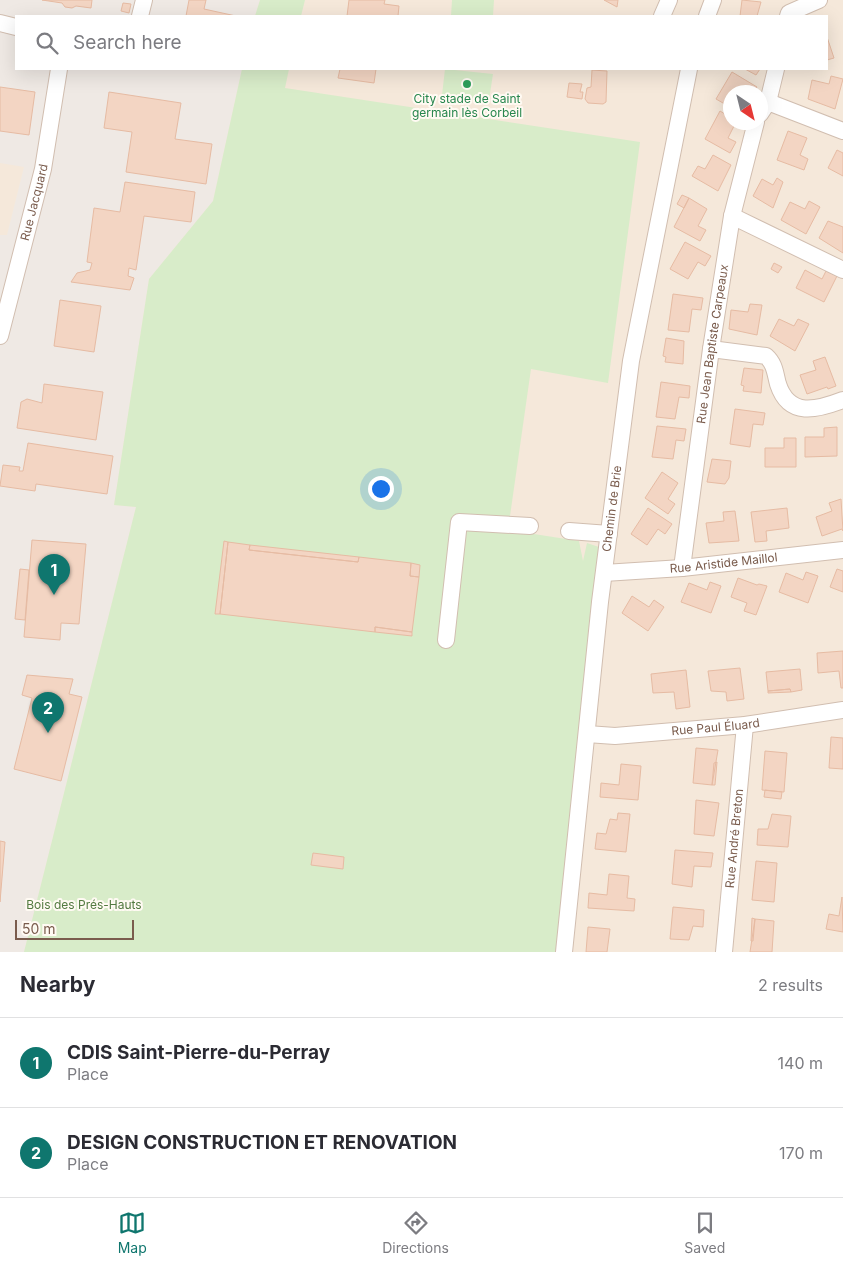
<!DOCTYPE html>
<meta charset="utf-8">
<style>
:root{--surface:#fff;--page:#f7f7f7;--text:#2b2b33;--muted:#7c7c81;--line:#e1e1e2;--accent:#0f766e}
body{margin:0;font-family:Inter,sans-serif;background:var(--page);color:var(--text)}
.compass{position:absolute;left:723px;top:85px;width:45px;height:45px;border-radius:50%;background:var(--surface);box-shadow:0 5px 20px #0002;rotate:145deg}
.scale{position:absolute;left:15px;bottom:12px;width:119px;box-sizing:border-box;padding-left:5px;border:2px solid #7a5c4d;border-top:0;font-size:14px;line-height:18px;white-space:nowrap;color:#7a5c4d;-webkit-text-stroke:4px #fffaf3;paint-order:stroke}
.you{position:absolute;left:380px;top:488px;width:18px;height:18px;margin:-12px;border:4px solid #fff;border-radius:50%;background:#1a73e8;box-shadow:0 0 0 8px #1a73e833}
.badge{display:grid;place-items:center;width:32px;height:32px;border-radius:50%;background:var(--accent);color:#fff;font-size:16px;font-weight:700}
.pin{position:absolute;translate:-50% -41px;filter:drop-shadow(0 1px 2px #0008)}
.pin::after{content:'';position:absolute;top:26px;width:18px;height:15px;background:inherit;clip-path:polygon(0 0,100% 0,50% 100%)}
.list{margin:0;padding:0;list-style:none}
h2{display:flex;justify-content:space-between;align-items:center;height:65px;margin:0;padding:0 20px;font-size:21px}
h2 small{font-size:16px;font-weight:400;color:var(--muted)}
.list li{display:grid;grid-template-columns:32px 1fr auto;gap:15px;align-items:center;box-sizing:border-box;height:90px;padding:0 20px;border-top:1px solid var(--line)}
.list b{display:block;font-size:19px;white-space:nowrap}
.list p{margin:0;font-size:16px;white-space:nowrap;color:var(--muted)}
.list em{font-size:16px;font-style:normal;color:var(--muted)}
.icon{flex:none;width:28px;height:28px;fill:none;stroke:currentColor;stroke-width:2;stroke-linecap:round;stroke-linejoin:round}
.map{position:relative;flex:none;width:843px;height:952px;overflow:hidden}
.search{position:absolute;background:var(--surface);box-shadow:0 5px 20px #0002;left:15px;right:15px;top:15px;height:55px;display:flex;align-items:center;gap:12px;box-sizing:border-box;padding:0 18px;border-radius:0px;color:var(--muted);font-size:19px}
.sheet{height:245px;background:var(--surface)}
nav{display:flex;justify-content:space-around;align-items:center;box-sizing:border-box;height:70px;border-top:1px solid var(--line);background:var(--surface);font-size:14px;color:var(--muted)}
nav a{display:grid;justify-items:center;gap:2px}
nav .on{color:var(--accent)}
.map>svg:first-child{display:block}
.residential{fill:#f5e8da;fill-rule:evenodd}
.industrial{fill:#efe9e4}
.green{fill:#d8ecc9}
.building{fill:#f3d5c3;stroke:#e6bba3}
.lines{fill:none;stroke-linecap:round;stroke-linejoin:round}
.minor-casing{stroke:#d1beb0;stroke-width:18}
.minor{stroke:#fff;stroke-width:16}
.leisure-dot{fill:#2e9e5b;stroke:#fffaf3;stroke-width:2}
.labels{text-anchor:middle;stroke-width:4;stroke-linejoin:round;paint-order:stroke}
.leisure-label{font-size:12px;fill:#27864d;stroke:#fffaf3}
.street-label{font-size:12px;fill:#7a5c4d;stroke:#fffaf3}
.park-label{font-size:12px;fill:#537a41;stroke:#fffaf3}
</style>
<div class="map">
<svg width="843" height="952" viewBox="0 0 843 952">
<rect width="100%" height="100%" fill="#fdf6ec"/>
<!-- residential -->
<path class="residential" d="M 0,0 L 843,0 L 843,952 L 0,952 ZM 16,16 L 827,16 L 827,69 L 16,69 ZM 730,92 L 760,92 L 760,122 L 730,122 Z"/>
<!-- industrial -->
<path class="industrial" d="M 0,0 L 260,0 L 255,16 L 16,16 L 16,69 L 242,69 L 213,201 L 149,279 L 114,505 L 136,507 L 24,952 L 0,952 L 0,235 L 7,235 L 24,167 L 0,163 Z"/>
<!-- green -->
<path class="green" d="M 260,0 L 305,0 L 301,16 L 255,16 Z
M 452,0 L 494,0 L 493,16 L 451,16 Z
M 242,69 L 289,69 L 285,88 L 640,142 L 608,383 L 531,369 L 508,530 L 579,541 L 583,561 L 587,543 L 602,548 L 566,952 L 24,952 L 136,507 L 114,505 L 149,279 L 213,201 Z
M 445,69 L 493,74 L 489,100 L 442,95 Z"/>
<!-- building -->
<path class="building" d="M 42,0 L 92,0 L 91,8 L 76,6 L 72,8 L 65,7 L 62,3 Z
M 189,0 L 206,0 L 204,9 L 236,16 L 186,16 Z
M 349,0 L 385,0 L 384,4 L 399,6 L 398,16 L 347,16 Z
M 604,0 L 618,0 L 617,7 Z
M 742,0 L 761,2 L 757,16 L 740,16 Z
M 123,3 L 131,4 L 129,13 L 121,11 Z
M 827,37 L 834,58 L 827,60 Z
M 340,69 L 376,69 L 374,83 L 338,78 Z
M 745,69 L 760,69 L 756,75 Z
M 592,70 L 607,71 L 606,102 L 603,104 L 588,103 L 585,99 L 587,88 L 591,87 Z
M 732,72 L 757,87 L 754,92 L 730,92 L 730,107 L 716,99 Z
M 831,76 L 843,79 L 835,109 L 808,99 L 812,80 L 829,84 Z
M 569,83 L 582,84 L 580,92 L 583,92 L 582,99 L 567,97 Z
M 0,87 L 35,92 L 29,135 L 0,131 Z
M 109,92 L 181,103 L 175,139 L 212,144 L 206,184 L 126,172 L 132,132 L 104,128 Z
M 720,111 L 730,117 L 730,122 L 736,122 L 728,138 L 736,142 L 730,153 L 705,139 Z
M 788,131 L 807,138 L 800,155 L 808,159 L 804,170 L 777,160 Z
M 837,150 L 843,153 L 843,176 L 828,168 Z
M 713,155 L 731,165 L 718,191 L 692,176 L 698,166 L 705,169 Z
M 777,178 L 783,182 L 773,208 L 753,196 L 762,179 L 773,185 Z
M 125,182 L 195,192 L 191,222 L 144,216 L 136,270 L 129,268 L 128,276 L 134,278 L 130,290 L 71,282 L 77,273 L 90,270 L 92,263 L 87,262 L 94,208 L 120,212 Z
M 682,195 L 689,198 L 684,208 L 677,204 Z
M 689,198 L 707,209 L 698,226 L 706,230 L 700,241 L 674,227 Z
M 809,201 L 820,207 L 806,234 L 781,220 L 790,202 L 805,209 Z
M 828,221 L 843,227 L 843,253 L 819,238 Z
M 685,242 L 711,256 L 705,266 L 698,262 L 688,279 L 670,269 Z
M 774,263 L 782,267 L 778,273 L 771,269 Z
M 805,270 L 822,279 L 826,271 L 837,276 L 824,302 L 796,288 Z
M 673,294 L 703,298 L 701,310 L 692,309 L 689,332 L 668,330 Z
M 60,300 L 101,306 L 94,352 L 54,346 Z
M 750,304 L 762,305 L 757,335 L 729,329 L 731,310 L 748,312 Z
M 779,319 L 794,326 L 798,319 L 809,324 L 795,351 L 770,336 Z
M 666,338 L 684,341 L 683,364 L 665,362 L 666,357 L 663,356 Z
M 825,357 L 836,386 L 828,389 L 827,387 L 807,394 L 800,375 L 816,370 L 813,361 Z
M 744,368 L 763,370 L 761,393 L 743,391 L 744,386 L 741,385 Z
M 661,382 L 690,386 L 689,398 L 679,397 L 675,419 L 656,417 Z
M 44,384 L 103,392 L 96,440 L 17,428 L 21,402 L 27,399 L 42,403 Z
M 735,409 L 765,413 L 763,425 L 753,424 L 750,447 L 730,444 Z
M 657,426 L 686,429 L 684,441 L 676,440 L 673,459 L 652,457 Z
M 837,427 L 837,456 L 805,457 L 805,437 L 824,437 L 824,428 Z
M 784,438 L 796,438 L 796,467 L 765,467 L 765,448 L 784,448 Z
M 28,443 L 113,456 L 107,494 L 36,484 L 35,491 L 0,486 L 3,465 L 20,467 L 19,471 L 23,471 Z
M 712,459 L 731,461 L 729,478 L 725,484 L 707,482 Z
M 662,472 L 678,483 L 668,499 L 675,504 L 668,514 L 645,498 Z
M 841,499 L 843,531 L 842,529 L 822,536 L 816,517 L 832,511 L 829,503 Z
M 648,508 L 672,524 L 665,534 L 658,529 L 647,545 L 631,534 Z
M 787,508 L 789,528 L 766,531 L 767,541 L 755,542 L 751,512 Z
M 735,511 L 739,541 L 709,543 L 706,523 L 724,521 L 723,512 Z
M 32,540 L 86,544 L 79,624 L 61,623 L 60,640 L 24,637 Z
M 224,541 L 228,542 L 220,614 L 215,614 Z
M 228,542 L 250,545 L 249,550 L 358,562 L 359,557 L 411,563 L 410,576 L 419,577 L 412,632 L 375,627 L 375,632 L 220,614 Z
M 250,545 L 359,557 L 358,562 L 249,550 Z
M 411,563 L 420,565 L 419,577 L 410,576 Z
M 20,569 L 29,570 L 25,620 L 15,619 Z
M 837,569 L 843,571 L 843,592 L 830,587 Z
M 806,572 L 818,576 L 808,603 L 779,592 L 786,573 L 803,580 Z
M 738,578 L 757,585 L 759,584 L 767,586 L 756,615 L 744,611 L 747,603 L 731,597 Z
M 710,582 L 721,586 L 711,613 L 681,602 L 689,583 L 707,590 Z
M 632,596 L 649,607 L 654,600 L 664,607 L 648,631 L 622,613 Z
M 375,627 L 412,632 L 412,636 L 375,632 Z
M 843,651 L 843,688 L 841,688 L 839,671 L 818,673 L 817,653 Z
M 740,668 L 744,699 L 727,701 L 726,692 L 711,691 L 708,671 Z
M 800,669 L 802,690 L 791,692 L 790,689 L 768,691 L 766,672 Z
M 686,670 L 690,707 L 676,709 L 674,692 L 653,693 L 651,674 Z
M 27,675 L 73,679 L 69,694 L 82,697 L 61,781 L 14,769 L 32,698 L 22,695 Z
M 790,689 L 791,692 L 768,693 L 768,691 Z
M 831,737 L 843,738 L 843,769 L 829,768 Z
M 696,748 L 718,750 L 712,785 L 693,783 Z
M 765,751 L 787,753 L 784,792 L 762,790 Z
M 717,762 L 715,785 L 712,785 L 714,763 Z
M 621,764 L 641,766 L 638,800 L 600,797 L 601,783 L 619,785 Z
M 765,790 L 782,792 L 781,799 L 764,797 Z
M 696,800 L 719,803 L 714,836 L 694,834 Z
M 618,813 L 630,814 L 626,852 L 595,849 L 597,833 L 606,834 L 610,819 L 617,820 Z
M 772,814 L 791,816 L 788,847 L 757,845 L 758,829 L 768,829 Z
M 0,841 L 5,842 L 0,902 Z
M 675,850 L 713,853 L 711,867 L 694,866 L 692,887 L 672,884 Z
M 313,853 L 344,857 L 343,869 L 311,865 Z
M 756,861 L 777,863 L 774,902 L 752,900 Z
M 609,874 L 629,876 L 627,898 L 635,899 L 634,911 L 588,908 L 589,893 L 607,895 Z
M 842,897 L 843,932 L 826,929 L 829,914 L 839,916 Z
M 673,907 L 704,910 L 703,927 L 693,926 L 689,940 L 670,939 Z
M 752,918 L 755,919 L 753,941 L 751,941 Z
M 755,919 L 774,921 L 772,952 L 750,952 Z
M 588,927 L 610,929 L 607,952 L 586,952 Z"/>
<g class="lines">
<defs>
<g id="minor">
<path d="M 140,16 L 144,0"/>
<path d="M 662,16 L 669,0"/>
<path d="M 707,16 L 713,0"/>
<path d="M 788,16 L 789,13 L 819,0"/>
<path d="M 0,23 L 16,27"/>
<path d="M 768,102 L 843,131"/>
<path d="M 760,114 L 768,102 L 776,69"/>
<path d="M 732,216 L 843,270"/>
<path id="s1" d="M 0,336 L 43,169 L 59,69"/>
<path d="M 711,349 L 766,356 C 775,364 775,373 778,384 C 789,418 817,410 843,400"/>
<path d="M 569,531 L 609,534"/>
<path id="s2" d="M 682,568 L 711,349 L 732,216 L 756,122"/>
<path id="s3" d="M 604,573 L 682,568 L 843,550"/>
<path d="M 446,640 L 459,522 L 530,526"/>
<path id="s4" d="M 587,734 L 615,736 L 745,725 L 843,710"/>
<path id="s5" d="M 564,952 L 600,602 L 631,361 L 689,69"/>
<path id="s6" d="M 724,952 L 745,725"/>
</g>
</defs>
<!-- minor casing -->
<use href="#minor" class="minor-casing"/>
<!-- minor -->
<use href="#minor" class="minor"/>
</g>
<!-- markers -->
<circle class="leisure-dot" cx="467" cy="84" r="5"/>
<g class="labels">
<!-- leisure labels -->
<g class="leisure-label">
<text x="467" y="103">City stade de Saint<tspan x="467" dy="14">germain lès Corbeil</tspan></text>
</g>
<!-- street labels -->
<g class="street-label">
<text dy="4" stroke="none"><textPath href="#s1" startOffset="138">Rue Jacquard</textPath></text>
<text dy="4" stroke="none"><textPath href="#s2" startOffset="226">Rue Jean Baptiste Carpeaux</textPath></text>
<text dy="4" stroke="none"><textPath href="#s5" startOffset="446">Chemin de Brie</textPath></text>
<text dy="4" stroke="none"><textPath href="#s3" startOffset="120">Rue Aristide Maillol</textPath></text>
<text dy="4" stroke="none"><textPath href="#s4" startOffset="129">Rue Paul Éluard</textPath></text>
<text dy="4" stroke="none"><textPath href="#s6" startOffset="114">Rue André Breton</textPath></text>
</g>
<!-- park labels -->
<g class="park-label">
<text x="84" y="909">Bois des Prés-Hauts</text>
</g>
</g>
</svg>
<svg class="compass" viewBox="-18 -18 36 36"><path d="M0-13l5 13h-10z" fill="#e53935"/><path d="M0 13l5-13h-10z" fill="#7c7c81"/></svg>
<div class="scale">50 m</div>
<div class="you"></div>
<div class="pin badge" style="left:54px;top:595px">1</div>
<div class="pin badge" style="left:48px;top:733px">2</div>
<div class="search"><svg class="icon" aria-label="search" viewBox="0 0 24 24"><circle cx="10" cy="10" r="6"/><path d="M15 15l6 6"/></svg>Search here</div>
</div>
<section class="sheet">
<h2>Nearby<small>2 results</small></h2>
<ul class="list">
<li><span class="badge">1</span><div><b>CDIS Saint-Pierre-du-Perray</b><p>Place</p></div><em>140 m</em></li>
<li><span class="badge">2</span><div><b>DESIGN CONSTRUCTION ET RENOVATION</b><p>Place</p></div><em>170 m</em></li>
</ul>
</section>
<nav>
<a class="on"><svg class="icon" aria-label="map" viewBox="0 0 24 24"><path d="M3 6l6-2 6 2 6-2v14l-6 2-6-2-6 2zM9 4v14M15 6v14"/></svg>Map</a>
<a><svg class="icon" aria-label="directions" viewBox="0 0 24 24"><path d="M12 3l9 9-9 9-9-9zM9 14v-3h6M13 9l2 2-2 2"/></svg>Directions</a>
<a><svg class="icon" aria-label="saved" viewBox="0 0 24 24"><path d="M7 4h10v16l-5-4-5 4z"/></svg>Saved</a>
</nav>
